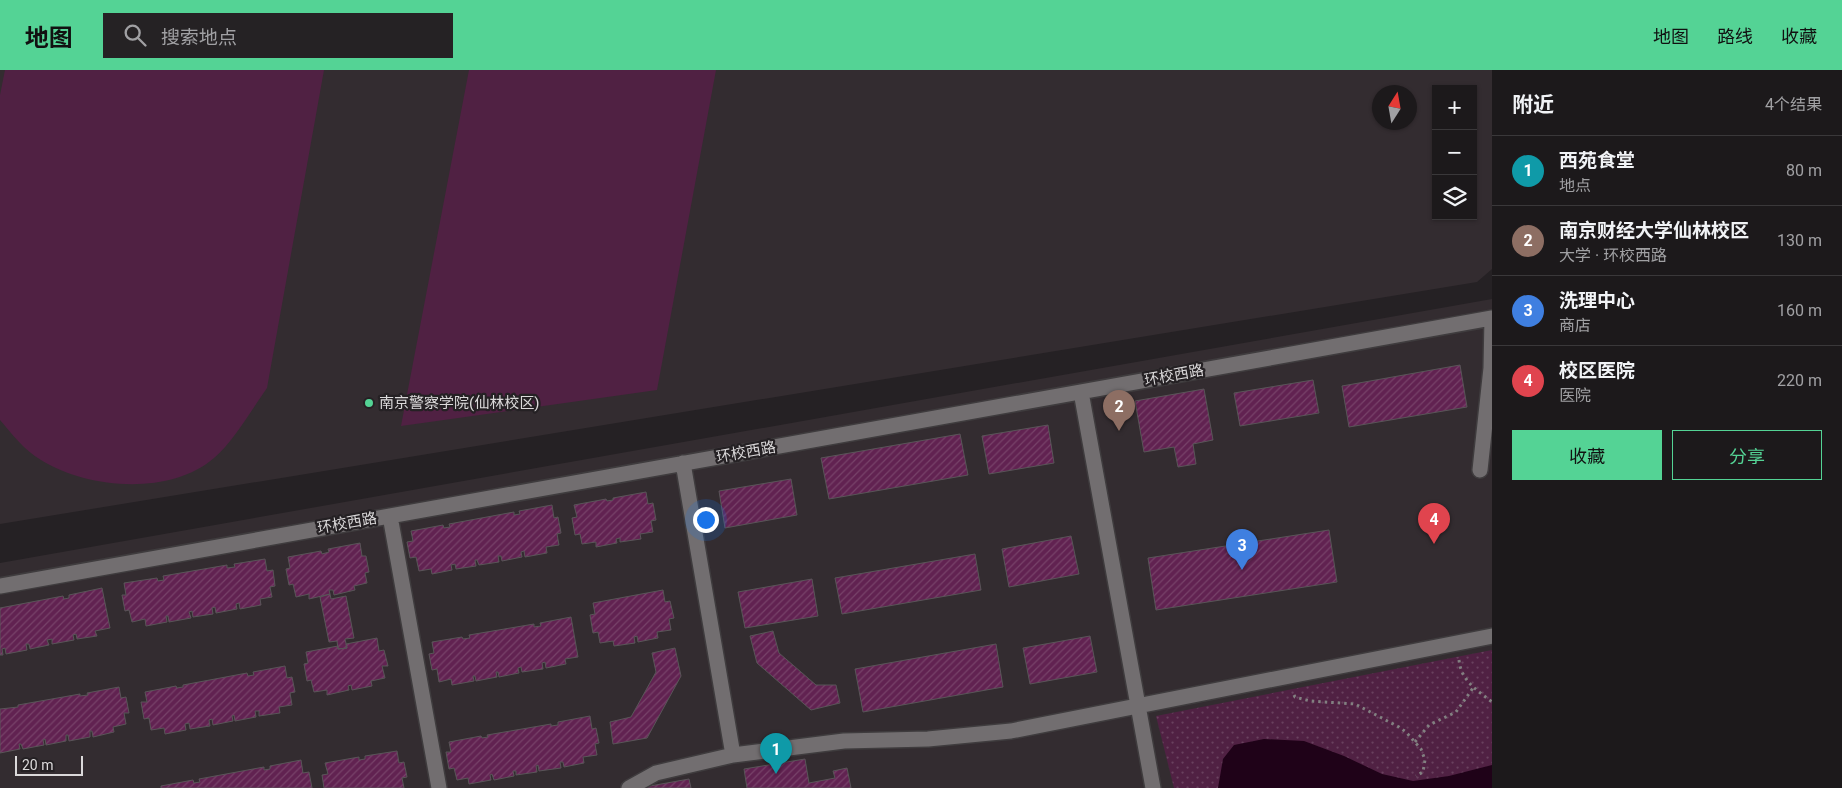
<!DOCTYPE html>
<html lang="zh">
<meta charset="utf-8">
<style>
:root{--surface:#1c191b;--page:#252224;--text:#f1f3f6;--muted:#a0a0a3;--line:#3a383a;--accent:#54d395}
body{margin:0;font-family:Roboto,"Noto Sans SC",sans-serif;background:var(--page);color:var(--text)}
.controls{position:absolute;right:15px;top:15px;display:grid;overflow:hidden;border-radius:0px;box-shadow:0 1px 4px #0004}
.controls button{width:45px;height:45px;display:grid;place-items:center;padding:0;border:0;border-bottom:1px solid var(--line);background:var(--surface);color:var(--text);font:25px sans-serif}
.compass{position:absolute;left:1372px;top:15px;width:45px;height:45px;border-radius:50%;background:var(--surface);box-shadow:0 1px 4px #0004;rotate:11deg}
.scale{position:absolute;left:15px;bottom:12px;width:68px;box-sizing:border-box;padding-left:5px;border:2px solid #dbd9da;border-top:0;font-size:14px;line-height:18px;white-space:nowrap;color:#dbd9da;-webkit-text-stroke:4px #252124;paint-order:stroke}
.you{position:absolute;left:705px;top:449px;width:18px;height:18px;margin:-12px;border:4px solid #fff;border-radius:50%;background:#1a73e8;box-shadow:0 0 0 8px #1a73e833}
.badge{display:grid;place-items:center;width:32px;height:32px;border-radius:50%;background:var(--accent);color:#fff;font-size:16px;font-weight:700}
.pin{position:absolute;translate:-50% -41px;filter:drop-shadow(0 1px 2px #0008)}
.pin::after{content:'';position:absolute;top:26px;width:18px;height:15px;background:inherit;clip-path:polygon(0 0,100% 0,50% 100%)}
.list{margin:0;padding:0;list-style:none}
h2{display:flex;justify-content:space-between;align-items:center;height:65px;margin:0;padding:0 20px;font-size:21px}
h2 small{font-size:16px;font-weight:400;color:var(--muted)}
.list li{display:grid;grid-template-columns:32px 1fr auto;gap:15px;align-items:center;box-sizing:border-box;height:70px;padding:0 20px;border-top:1px solid var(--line)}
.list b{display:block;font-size:19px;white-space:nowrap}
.list p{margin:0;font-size:16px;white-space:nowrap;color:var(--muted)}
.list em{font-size:16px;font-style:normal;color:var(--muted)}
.actions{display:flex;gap:10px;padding:15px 20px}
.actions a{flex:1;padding:11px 0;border:1px solid var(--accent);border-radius:0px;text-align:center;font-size:18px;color:var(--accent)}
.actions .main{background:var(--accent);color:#111}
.icon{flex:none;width:28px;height:28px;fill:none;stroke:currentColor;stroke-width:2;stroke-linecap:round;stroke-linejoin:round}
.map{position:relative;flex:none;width:1492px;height:718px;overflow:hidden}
header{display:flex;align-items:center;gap:30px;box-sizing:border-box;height:70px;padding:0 25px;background:var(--accent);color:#111}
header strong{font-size:24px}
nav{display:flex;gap:28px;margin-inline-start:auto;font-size:18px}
.search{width:350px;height:45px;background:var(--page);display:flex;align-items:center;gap:12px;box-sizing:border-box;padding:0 18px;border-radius:0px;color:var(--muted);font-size:19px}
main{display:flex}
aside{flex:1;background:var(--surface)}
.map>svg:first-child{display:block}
.built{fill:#332c30;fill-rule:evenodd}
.grass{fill:url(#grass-dots)}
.green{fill:#502143}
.water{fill:#1f0218}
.building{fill:url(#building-hatch);stroke:#595558}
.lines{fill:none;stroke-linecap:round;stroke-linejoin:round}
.minor-casing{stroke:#3f3c3e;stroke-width:18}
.path{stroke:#828081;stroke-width:3;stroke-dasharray:2.5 4;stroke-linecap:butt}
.minor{stroke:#726e70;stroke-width:15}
.poi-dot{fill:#54d395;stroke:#252124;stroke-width:2}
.labels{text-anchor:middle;stroke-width:4.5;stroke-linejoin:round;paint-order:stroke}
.street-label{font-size:15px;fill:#dbd9da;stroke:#252124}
.poi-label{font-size:15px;fill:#dbd9da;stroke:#252124;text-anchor:start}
</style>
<header>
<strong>地图</strong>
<div class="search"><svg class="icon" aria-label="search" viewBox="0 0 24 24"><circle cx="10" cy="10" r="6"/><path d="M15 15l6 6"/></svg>搜索地点</div>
<nav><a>地图</a><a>路线</a><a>收藏</a></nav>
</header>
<main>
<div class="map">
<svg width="1492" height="718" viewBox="0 0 1492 718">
<defs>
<pattern id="grass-dots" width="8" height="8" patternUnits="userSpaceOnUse" patternTransform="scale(1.25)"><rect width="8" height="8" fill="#502143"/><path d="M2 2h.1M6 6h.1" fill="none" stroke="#69415e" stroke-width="1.8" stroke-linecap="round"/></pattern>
<pattern id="building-hatch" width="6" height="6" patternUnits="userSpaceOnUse" patternTransform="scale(1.25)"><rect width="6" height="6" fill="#612251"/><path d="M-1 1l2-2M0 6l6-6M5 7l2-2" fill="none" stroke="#774269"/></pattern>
</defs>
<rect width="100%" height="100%" fill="#252124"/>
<!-- built -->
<path class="built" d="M 0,0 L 1492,0 L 1492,199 L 1477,212 L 0,454 ZM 1436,19 L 1473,19 L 1473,146 L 1436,146 ZM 1380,22 L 1410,22 L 1410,52 L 1380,52 Z
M 1492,229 L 1492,718 L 0,718 L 0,493 Z"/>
<!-- grass -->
<path class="grass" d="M 1492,580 L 1492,718 L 1174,718 L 1156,646 Z"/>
<!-- green -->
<path class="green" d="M 5,0 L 324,0 L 267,318 C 252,339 233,372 214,388 C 170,426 87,419 41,390 C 24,380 12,364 0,350 L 0,25 Z
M 469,0 L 716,0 L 657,320 L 401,356 Z"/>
<!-- water -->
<path class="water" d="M 1264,669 L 1304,671 L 1344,686 L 1382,704 L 1413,711 L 1449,706 L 1492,695 L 1492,718 L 1218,718 L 1223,689 L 1234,675 Z"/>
<!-- building -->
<path class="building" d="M 1460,295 L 1467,337 L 1349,357 L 1342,316 Z
M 1313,310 L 1319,343 L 1240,356 L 1234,323 Z
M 1204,319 L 1213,370 L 1193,374 L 1196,394 L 1178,397 L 1174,377 L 1144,382 L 1135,331 Z
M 1048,355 L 1054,393 L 989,404 L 982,366 Z
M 960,364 L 968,405 L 829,429 L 821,388 Z
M 791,409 L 797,445 L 725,458 L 719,421 Z
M 646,422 L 648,434 L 653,433 L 656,450 L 651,451 L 653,462 L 640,464 L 641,469 L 620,472 L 620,468 L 616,469 L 617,473 L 596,477 L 596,472 L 582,474 L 580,464 L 575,465 L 572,448 L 577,447 L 574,435 L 606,429 L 607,431 L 613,430 L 613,428 Z
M 552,435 L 554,448 L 558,447 L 561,463 L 557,464 L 559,475 L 546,477 L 547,483 L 525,487 L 524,481 L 521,482 L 522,487 L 502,491 L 501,486 L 498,486 L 499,492 L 479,495 L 477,490 L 475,490 L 476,496 L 456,499 L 455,494 L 451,495 L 452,500 L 432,504 L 431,499 L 419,501 L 416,487 L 410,488 L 407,472 L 413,471 L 411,461 L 443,455 L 444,458 L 450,457 L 449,454 L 514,442 L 514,445 L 520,444 L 519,441 Z
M 1329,460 L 1337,512 L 1156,540 L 1148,488 Z
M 1071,466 L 1079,504 L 1009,517 L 1002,479 Z
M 360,473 L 362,486 L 366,486 L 369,502 L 365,503 L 367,513 L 354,516 L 355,520 L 334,525 L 333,520 L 329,520 L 330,524 L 309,529 L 309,524 L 296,527 L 293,514 L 289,515 L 286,499 L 290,498 L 288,487 L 321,481 L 322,484 L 329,482 L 328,479 Z
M 975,484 L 981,520 L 842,544 L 835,508 Z
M 265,489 L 267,501 L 273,500 L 275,516 L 270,517 L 272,527 L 260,529 L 261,535 L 240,539 L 239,533 L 236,534 L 237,539 L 216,543 L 215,537 L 212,538 L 213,544 L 193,547 L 192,541 L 189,542 L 191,548 L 169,552 L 168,546 L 166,546 L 167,552 L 146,556 L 145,549 L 132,552 L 129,540 L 125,541 L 122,525 L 126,525 L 124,513 L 157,508 L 158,511 L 164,510 L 163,506 L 227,495 L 227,498 L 235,497 L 234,494 Z
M 812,509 L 818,546 L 745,558 L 738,522 Z
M 102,518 L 110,558 L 95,561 L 97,566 L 77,569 L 76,564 L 73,565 L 74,570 L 52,574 L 52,569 L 47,570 L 49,575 L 30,579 L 29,574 L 26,574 L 27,580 L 6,584 L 5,578 L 2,579 L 3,585 L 0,585 L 0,538 L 63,526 L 64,529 L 69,528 L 69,525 Z
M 663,520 L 665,532 L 670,531 L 674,548 L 669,549 L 671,560 L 657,562 L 658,568 L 638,572 L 637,566 L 634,567 L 635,573 L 614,576 L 613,571 L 600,573 L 598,562 L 593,563 L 590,545 L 595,544 L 593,533 Z
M 330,524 L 331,529 L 346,526 L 354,568 L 345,569 L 347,578 L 338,579 L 337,571 L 329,572 L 320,527 Z
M 571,547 L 578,587 L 565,589 L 566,594 L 546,598 L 545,592 L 542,593 L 543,599 L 522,602 L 521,597 L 518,598 L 519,603 L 499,607 L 498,602 L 496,602 L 497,607 L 476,611 L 475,606 L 473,606 L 474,611 L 452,615 L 451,609 L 439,612 L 437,599 L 432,600 L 429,584 L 434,583 L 432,572 L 462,567 L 463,569 L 470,568 L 469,565 L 534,554 L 534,557 L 541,556 L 540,553 Z
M 773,561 L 779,583 L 816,615 L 836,615 L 840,633 L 811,640 L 757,593 L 750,566 Z
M 1090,566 L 1097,602 L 1030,614 L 1023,578 Z
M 377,568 L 379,581 L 384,580 L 388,596 L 382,596 L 385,608 L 371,611 L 372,616 L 352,620 L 351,615 L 348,616 L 349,620 L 327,625 L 327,620 L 314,622 L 311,610 L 307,611 L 304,594 L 308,593 L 306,582 L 338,576 L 338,579 L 347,578 L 346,574 Z
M 996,574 L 1003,617 L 863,642 L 855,599 Z
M 675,578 L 681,606 L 647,668 L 613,674 L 610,652 L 631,647 L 656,602 L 652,583 Z
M 285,596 L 287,608 L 292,607 L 295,622 L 290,623 L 292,635 L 279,637 L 280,643 L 259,646 L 259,641 L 255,641 L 256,647 L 235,651 L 234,645 L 232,646 L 233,651 L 213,655 L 212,649 L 209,650 L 210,656 L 190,659 L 189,653 L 185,654 L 186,660 L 165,664 L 164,658 L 151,660 L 149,648 L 144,649 L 141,632 L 147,632 L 145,622 L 176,616 L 177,618 L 183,617 L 183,615 L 247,603 L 248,606 L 254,605 L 253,602 Z
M 119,617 L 121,628 L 126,627 L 129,643 L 124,643 L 126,654 L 113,657 L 114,662 L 93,667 L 92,661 L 90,661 L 90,667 L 69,671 L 68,665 L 66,665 L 66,671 L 46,675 L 45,669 L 43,670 L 44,675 L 23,679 L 21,674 L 19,674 L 20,679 L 0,683 L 0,639 L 18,637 L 18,635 L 80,624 L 80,626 L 88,625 L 87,623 Z
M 590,646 L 592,659 L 596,658 L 599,673 L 595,674 L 597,685 L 583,687 L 584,693 L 564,697 L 563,692 L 560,692 L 561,698 L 539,701 L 538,695 L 536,696 L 537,702 L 516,705 L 516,701 L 513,701 L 514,706 L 494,710 L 492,704 L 490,705 L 491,710 L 469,714 L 468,708 L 457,710 L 454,698 L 449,699 L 446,682 L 451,682 L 449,672 L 481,666 L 482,668 L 488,667 L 487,665 L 551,654 L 551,656 L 558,655 L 558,652 Z
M 397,681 L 399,693 L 404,692 L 407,707 L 402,708 L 404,718 L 324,718 L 322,705 L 328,704 L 325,693 L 359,687 L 359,690 L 365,689 L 365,686 Z
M 805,689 L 809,713 L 835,708 L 833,701 L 847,698 L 851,718 L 747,718 L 744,699 Z
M 301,690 L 303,703 L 309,702 L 312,718 L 161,718 L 161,716 L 193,710 L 194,713 L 200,712 L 199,709 L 264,697 L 264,700 L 270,699 L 270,696 Z
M 689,709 L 691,718 L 639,718 Z"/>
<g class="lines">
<defs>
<path id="minor" d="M 1081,322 L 1153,718
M 683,393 L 733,685
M 1480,400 L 1491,298 L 1492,248
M 390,446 L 439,718
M 0,516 L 1492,248
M 629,718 L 656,703 L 733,685 L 844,671 L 928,669 L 1011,661 L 1492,566"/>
</defs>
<!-- minor casing -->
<use href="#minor" class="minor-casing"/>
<!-- path -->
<path class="path" d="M 1459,590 C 1461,611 1477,620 1492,632
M 1294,625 L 1295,627 L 1310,631 L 1355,634 L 1399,657 L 1406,662 L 1421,679 L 1425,690 L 1423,702 L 1416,706
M 1415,672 L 1429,655 L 1456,642 L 1473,618"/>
<!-- minor -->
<use href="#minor" class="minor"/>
</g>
<!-- markers -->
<circle class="poi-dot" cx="369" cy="333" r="5"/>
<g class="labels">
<!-- street labels -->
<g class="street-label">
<text transform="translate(1174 305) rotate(-10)" y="5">环校西路</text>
<text transform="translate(746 382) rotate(-10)" y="5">环校西路</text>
<text transform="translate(347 453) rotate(-10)" y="5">环校西路</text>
</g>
<!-- poi labels -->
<g class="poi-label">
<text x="379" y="338">南京警察学院(仙林校区)</text>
</g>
</g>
</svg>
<div class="controls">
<button>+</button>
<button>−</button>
<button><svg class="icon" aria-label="layers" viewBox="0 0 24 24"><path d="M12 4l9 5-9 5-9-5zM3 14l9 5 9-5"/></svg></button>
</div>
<svg class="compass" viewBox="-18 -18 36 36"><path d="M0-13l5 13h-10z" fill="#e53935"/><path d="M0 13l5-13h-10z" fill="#a0a0a3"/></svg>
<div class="scale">20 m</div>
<div class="you"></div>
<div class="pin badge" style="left:776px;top:704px;background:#0f9aa8">1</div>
<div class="pin badge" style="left:1119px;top:361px;background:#8d6e63">2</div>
<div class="pin badge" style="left:1242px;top:500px;background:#3f7fe0">3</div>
<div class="pin badge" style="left:1434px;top:474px;background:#e0444e">4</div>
</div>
<aside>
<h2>附近<small>4个结果</small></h2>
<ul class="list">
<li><span class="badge" style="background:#0f9aa8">1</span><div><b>西苑食堂</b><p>地点</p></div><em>80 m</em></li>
<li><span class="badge" style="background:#8d6e63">2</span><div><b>南京财经大学仙林校区</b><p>大学 · 环校西路</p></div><em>130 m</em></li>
<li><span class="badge" style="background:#3f7fe0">3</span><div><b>洗理中心</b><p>商店</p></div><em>160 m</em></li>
<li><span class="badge" style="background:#e0444e">4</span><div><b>校区医院</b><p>医院</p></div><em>220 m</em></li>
</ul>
<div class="actions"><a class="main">收藏</a><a>分享</a></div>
</aside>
</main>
